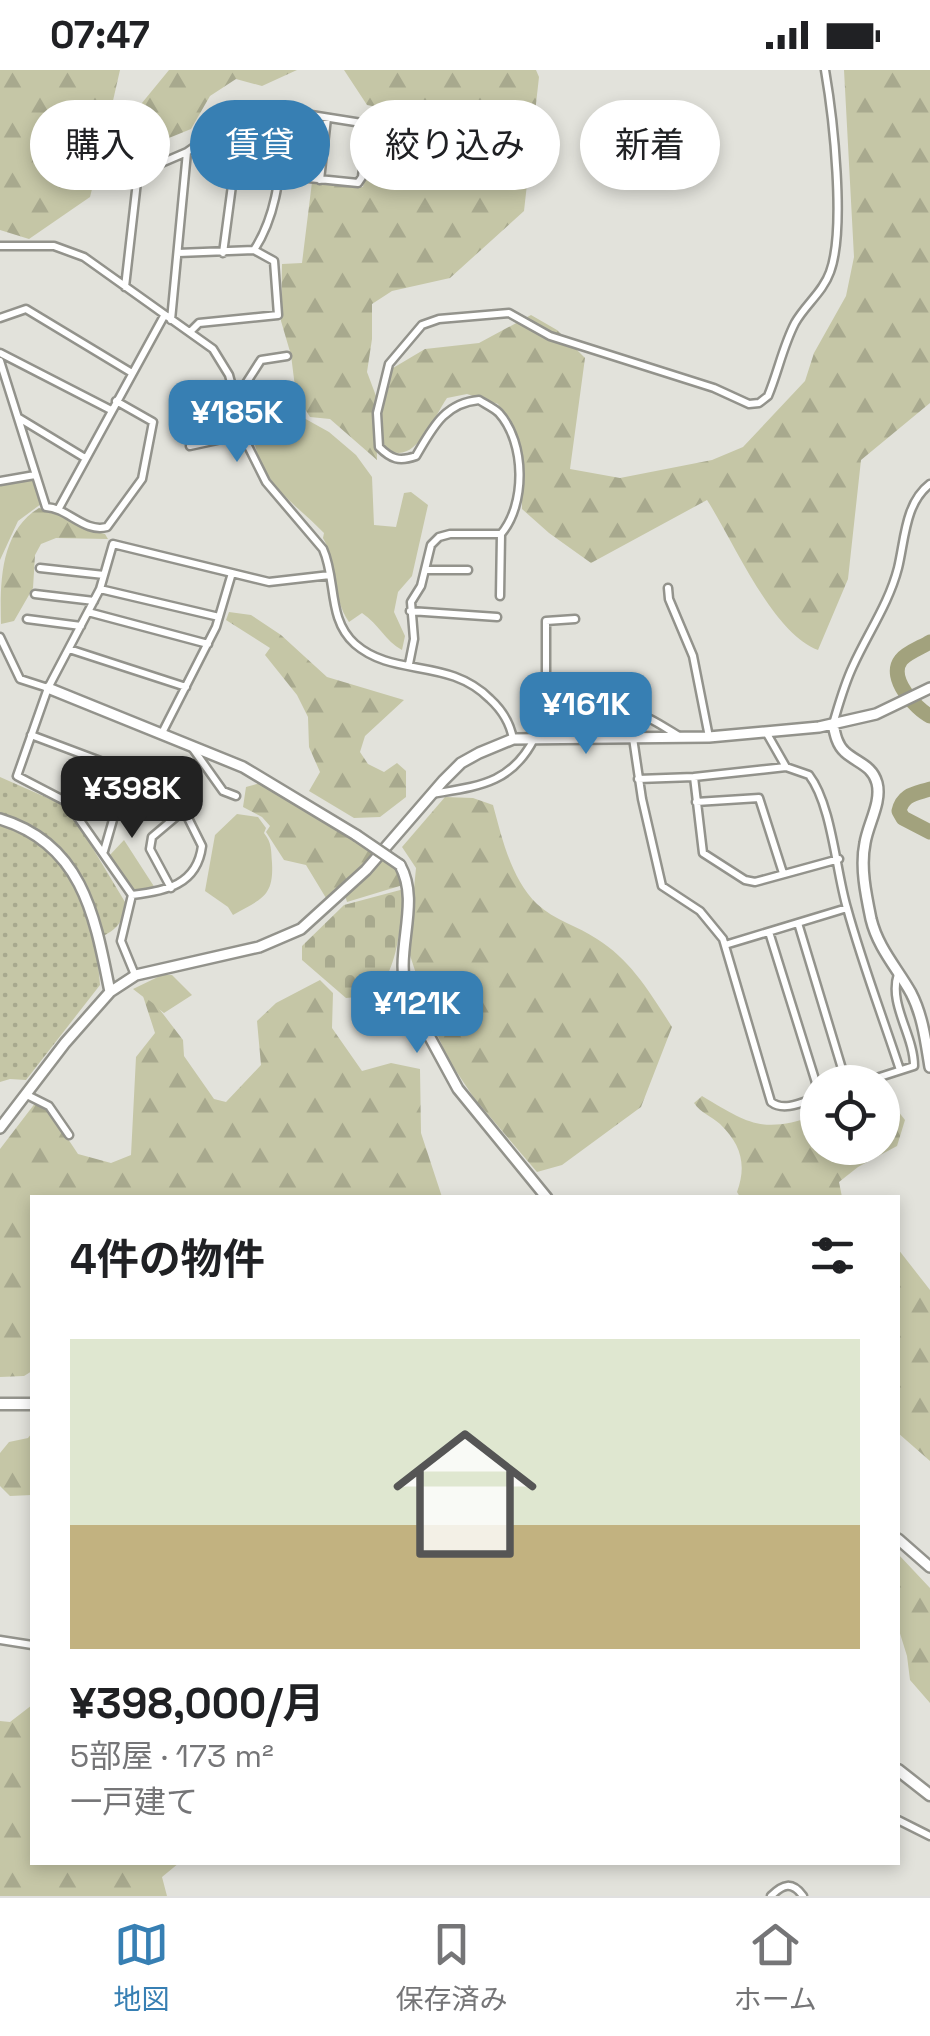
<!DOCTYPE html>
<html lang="ja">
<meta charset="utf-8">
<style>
body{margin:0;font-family:"Space Grotesk","Noto Sans JP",sans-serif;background:#f2f2f2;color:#202124;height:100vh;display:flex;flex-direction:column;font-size:38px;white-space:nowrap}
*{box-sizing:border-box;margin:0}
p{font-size:32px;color:#757577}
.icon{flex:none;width:55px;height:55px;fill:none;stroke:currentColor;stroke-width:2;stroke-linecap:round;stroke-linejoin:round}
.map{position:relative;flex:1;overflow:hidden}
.details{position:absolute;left:30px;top:1125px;width:870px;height:670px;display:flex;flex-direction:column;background:#fff;border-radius:0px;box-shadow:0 5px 15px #0003}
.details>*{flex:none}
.hud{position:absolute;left:30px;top:30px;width:870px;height:90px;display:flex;gap:20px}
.tools{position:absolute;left:800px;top:995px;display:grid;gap:20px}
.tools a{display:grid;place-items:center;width:100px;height:100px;border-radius:50%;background:#fff;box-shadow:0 5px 15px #0003;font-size:50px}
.price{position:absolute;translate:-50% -85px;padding:0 22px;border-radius:20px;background:#377fb3;color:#fff;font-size:32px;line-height:65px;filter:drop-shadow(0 2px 5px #0008)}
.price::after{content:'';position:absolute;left:50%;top:60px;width:30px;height:22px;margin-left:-15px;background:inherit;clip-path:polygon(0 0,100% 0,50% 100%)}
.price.current{background:#222;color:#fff}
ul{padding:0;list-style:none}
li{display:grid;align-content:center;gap:20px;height:530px;padding:0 40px}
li+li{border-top:2px solid #e0e0e0}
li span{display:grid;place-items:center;height:310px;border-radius:0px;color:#555}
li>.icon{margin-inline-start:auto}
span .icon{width:180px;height:180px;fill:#fffc;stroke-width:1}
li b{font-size:42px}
h2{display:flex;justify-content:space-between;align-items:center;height:120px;padding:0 40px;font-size:42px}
.chip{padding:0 35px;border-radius:45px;background:#fff;box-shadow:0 5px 15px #0003;font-size:35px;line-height:90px}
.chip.current{background:#377fb3;color:#fff}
.status{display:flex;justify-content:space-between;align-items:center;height:70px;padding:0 50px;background:#fff;direction:ltr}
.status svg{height:28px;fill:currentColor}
.menu{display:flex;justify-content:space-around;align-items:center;height:140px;border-top:2px solid #e0e0e0;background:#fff;font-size:28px;color:#757577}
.menu a{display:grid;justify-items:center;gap:5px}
.menu .current{color:#377fb3}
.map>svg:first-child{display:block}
.green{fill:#c5c6a6}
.forest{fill:url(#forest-firs)}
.cemetery{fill:url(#cemetery-stones)}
.park{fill:url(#park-dots)}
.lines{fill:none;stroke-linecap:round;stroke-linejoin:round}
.river{stroke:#a2a27d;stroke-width:15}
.minor-casing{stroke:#93938c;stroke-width:11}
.tertiary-casing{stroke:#93938c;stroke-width:14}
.secondary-casing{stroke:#93938c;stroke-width:15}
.minor{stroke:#fff;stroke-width:6}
.tertiary{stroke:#fff;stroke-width:9}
.secondary{stroke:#fff;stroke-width:10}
.tertiary-bridge-casing{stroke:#93938c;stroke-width:14;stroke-linecap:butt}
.tertiary-bridge{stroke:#fff;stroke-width:9}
</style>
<div class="status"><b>07:47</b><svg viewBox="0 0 49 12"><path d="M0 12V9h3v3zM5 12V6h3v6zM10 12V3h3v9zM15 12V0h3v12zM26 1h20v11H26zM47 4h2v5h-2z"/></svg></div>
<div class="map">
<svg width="930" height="1826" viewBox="0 0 930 1826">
<defs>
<pattern id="forest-firs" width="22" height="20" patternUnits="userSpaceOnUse" patternTransform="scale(2.5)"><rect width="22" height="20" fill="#c5c6a6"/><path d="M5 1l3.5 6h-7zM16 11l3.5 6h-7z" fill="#a8a98e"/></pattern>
<pattern id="cemetery-stones" width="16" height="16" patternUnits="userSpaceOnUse" patternTransform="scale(2.5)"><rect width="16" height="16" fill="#c5c6a6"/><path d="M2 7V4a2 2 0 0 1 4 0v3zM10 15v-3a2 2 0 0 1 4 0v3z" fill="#a8a98e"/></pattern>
<pattern id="park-dots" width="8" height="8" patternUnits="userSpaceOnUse" patternTransform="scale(2.5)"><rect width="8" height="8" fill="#c5c6a6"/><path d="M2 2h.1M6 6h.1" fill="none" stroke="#a8a98e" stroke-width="1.8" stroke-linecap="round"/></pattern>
</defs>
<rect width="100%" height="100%" fill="#e2e2db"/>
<path class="green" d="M277 322 302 347 329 362 356 385 372 407 374 455 396 457 404 423 411 422 428 435 412 506 398 522 394 542 405 566 402 580C385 571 379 554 362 543L349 552C331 526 338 494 323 468L324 463C295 433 262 415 254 370L273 363 274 342 263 333Z
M32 408 41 434 18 451 0 490V414Z
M237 744 258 747 266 758 264 763C272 773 271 780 272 793 274 828 260 829 233 845L228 837 205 821 215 765Z
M124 770 155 818 132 821 109 786Z
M162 905H172L192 925 164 943 133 919Z"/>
<path class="forest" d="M0 0H120L112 35 92 50 104 72 90 127 29 169 0 160Z
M169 0H297L262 16 236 9 210 26 191 59 137 81 128 50Z
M344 0H536L539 7 524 141 450 208 392 221 372 234V269L367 302 376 326 377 390 330 349 310 347 296 325 291 285 281 251 282 194 302 193 312 112 363 117 368 87 404 102 456 53 367 35Z
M844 0H930V333L861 390 848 509 818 580C772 563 734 472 707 430L591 493 549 463 522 439V382L498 334 467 324 447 328C432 350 414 400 383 377L381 344 393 298 425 279 479 273 531 245 557 260 585 288 570 399 620 408 712 390 743 377 805 311 814 283 846 226 854 187Z
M39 438C64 444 81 459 105 464L108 469 56 468 41 474 35 485 33 518 14 551 1 554C0 512 0 462 39 438Z
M229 542 251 545 281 565 327 607 404 630 365 666 360 682 368 694 384 702 397 693 406 701V727L380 747 354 748 309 721 320 702 309 677 308 647 297 625 265 585 270 578 226 550Z
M264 712 376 783 362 800 326 828 306 795 284 790 266 762 270 756 262 747 243 737 246 717Z
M445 727 473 728 493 735C502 768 511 809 537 834 554 850 578 856 597 869 631 890 651 924 672 957L641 1037 562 1095 537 1102 474 1028 448 989 431 950 408 879 416 798 402 777Z
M383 788 397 798 403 815 347 832 345 825Z
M320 910 333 923 332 958 362 1001 391 993 420 999 421 1063 442 1127 32 1128V1301L24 1306 0 1307V1079L36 1032 48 1039 78 1084 111 1093 131 1085 136 987 155 963 143 926 157 936 183 970 184 986 214 1029 226 1032 261 995 257 951 276 933Z
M702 1026C749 1054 762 1064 817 1045L818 1078H882L883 1031H890L905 1050 897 1076 858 1097 839 1112 842 1127H740L737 1122C747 1095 741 1074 720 1054 711 1046 701 1043 694 1033Z
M898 1179 930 1220V1391L898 1363Z
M32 1363V1425L10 1426 0 1416V1383L9 1372 28 1368Z
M898 1484 930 1518V1633L910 1610 907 1586 898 1557Z
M32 1635V1792L179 1793 162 1807 167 1826H0V1651L10 1652Z"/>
<path class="cemetery" d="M404 819C401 847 399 910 370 924 363 928 353 927 346 928L302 890V876L344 835Z"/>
<path class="park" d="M0 707 68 737 125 832C124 855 115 860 96 870L100 915 26 1010 10 1009 0 1012Z"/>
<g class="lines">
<path class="river" d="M930 572C922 577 906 583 901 590 887 608 916 639 930 646
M930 719C915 724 903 724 899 741L903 748 930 762"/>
<defs>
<path id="minor" d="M320 110 327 48
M0 176H54L84 187 213 279 229 305 248 376 266 412 323 479C337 510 327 549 355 574 394 608 448 587 490 629 502 640 510 652 513 669
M254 180C281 139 280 89 286 42
M178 183 254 180 274 191 278 245 199 253 190 262
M223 183 233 108
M125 217 138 103 187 82 247 40 286 41 368 54 362 107 358 113 279 105
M0 248 26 239 132 303
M171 250 187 82
M0 283 111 340
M0 291 46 437C68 438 84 463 107 457L142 409 153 352 116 331
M236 329 261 290 287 286
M19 348 85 388
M190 376 245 364
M0 411 35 405
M59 438 164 246
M40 498 104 505
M425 500H468
M668 518 669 529 693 586 709 667
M100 519 219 547
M35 524 94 531
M500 526 501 464C526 435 526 373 499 343 494 338 485 334 479 330 444 333 432 359 416 386 399 392 391 389 379 377L377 343 389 294 422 255 439 249 509 243 550 266 714 318 749 334 759 333 768 326C778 302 783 276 795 253 805 235 823 222 830 202 846 159 833 46 825 0
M410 541 497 547
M88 542 208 574
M27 549 81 556
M0 567 20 609 48 618
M69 579 186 617
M409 594 414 569 411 532 421 516 431 475 439 467 450 464H501
M833 654C839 634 844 615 853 596 868 563 889 533 898 498 905 469 905 433 930 414
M766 662 786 697
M162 663 216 557 232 503
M31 665 127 701 135 695 161 706 184 740 202 776C197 815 166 821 132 825
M539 667 546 632V551L575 549
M592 667C630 632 638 641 679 666
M633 668 642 729 662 816 700 841 723 869 771 1032C784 1042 803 1032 818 1027
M191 676 223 721 236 726
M694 707 703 783 745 810 755 812 839 789
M638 709 694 707 786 697 809 705C832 735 836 802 847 838 862 893 882 945 900 1000
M432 724C478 716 511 714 534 669
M67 732 86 687
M696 732 759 728 783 803
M104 781 127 701
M171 818 150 779 152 767 184 740
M798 853 846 1012
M769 862 818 1019
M725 875 847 838
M135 905 121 871 132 825 67 732 17 706 48 618 100 519 113 474 269 512 330 505
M864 1012 914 996C914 965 888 934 898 904
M27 1025 49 1036 69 1065
M0 1570 32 1575
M898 1750 930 1766
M771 1826C783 1814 792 1811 803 1826"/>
<path id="tertiary" d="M48 618 243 697 356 765
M833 654C835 664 837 675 845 682 857 693 872 695 877 713 882 732 868 754 865 773 860 797 866 825 871 849 878 878 897 898 911 923 923 946 926 973 930 997
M0 749C83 774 95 847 110 922
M400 795C422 835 392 883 408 927L458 1019 547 1128
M0 1058 65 973 110 922 136 905 259 877 301 859 366 800 443 711 461 693 479 683 513 669 709 667 819 657 876 644 930 618
M898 1469 930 1497"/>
<path id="secondary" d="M0 1334H32
M898 1700 930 1725"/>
</defs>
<use href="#minor" class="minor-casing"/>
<use href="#tertiary" class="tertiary-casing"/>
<use href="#secondary" class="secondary-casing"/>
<use href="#minor" class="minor"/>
<use href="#tertiary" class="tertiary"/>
<use href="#secondary" class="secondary"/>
<defs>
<path id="tertiary-bridge" d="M356 765 400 795"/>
</defs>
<use href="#tertiary-bridge" class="tertiary-bridge-casing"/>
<use href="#tertiary-bridge" class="tertiary-bridge"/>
</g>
</svg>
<div class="tools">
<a><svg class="icon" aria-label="locate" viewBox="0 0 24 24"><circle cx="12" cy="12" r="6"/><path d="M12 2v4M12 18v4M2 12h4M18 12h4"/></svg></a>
</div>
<b class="price" style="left:237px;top:395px">¥185K</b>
<b class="price" style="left:586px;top:687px">¥161K</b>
<b class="price current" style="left:132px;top:771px">¥398K</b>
<b class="price" style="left:417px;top:986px">¥121K</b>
<div class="hud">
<a class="chip">購入</a>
<a class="chip current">賃貸</a>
<a class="chip">絞り込み</a>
<a class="chip">新着</a>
</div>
<section class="details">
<h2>4件の物件<svg class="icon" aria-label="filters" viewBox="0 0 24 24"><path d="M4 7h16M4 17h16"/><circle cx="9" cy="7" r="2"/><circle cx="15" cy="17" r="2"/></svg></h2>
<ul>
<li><span style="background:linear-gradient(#dfe7d0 60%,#c2b280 0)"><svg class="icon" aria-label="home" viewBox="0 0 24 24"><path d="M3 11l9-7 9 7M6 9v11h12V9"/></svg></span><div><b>¥398,000/月</b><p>5部屋 · 173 m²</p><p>一戸建て</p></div></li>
</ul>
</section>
</div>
<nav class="menu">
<a class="current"><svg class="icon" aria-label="map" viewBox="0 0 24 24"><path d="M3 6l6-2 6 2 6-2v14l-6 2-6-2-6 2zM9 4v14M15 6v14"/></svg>地図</a>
<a><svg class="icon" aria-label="saved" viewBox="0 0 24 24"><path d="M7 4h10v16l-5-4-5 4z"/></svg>保存済み</a>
<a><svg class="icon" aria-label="home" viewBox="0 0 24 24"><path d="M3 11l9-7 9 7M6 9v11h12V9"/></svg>ホーム</a>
</nav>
